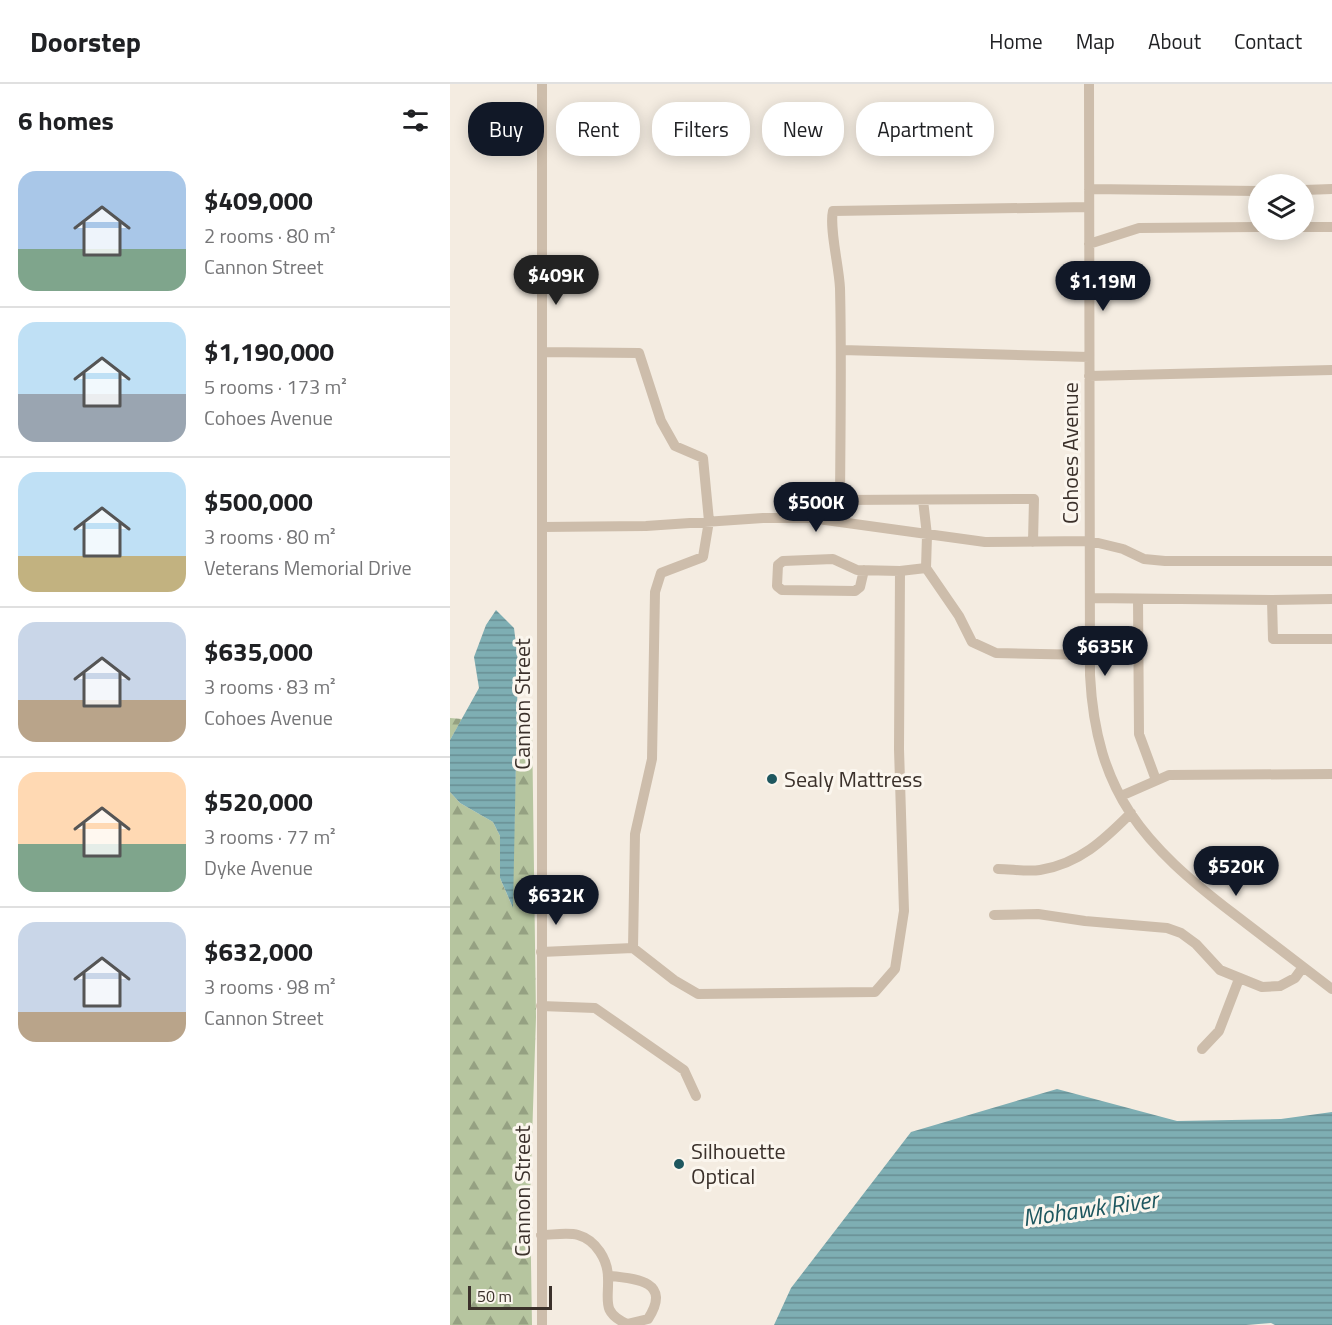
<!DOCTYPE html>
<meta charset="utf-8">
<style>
body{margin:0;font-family:"Titillium Web",sans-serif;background:#f2f2f2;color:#202124;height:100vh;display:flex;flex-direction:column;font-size:22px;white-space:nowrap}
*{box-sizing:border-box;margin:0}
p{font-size:20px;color:#757577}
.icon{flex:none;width:33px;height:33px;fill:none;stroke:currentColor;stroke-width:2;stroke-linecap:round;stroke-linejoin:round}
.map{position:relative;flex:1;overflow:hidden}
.side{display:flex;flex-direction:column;background:#fff;width:450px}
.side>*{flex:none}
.hud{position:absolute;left:18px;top:18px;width:570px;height:54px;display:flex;gap:12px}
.fabs{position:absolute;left:798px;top:90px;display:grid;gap:12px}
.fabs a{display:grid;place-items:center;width:66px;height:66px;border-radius:50%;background:#fff;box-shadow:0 3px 15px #0003;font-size:30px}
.scale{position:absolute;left:18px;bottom:15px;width:84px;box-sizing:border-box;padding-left:6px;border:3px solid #3b312b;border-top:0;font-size:16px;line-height:21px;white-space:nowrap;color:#3b312b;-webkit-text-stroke:4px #fbf6ee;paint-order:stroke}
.price{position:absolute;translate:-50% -51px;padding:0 14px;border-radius:21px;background:#111827;color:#fff;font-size:20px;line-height:39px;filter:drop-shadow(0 2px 3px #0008)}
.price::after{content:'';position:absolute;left:50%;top:36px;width:18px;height:14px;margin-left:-9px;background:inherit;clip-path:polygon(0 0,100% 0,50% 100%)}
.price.active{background:#222;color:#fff}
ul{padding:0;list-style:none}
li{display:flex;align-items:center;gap:18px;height:150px;padding:0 18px}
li+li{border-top:2px solid #e0e0e0}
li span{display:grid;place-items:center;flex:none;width:168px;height:120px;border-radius:18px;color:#555}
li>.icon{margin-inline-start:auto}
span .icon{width:72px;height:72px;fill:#fffc;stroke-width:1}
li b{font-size:26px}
h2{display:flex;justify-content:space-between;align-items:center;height:72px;padding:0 18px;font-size:26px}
.pill{padding:0 21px;border-radius:24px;background:#fff;box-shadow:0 3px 15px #0003;font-size:21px;line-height:54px}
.pill.active{background:#111827;color:#fff}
header{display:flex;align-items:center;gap:36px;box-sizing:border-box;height:84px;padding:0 30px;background:#fff;border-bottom:2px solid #e0e0e0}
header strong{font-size:28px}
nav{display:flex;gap:33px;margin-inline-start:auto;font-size:21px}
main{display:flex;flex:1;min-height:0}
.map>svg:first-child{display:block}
.forest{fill:url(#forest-firs)}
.water{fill:url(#water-rules)}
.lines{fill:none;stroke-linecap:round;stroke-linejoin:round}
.minor{stroke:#cdbdab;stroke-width:10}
.poi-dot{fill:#1e575f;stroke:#fbf6ee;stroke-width:2}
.labels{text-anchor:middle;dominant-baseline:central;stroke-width:6;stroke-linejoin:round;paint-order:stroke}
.street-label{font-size:22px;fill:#3b312b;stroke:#fbf6ee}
.poi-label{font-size:22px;fill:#3b312b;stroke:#fbf6ee;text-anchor:start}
.water-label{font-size:24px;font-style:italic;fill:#1e575f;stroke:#fbf6ee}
</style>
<header>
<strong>Doorstep</strong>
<nav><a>Home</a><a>Map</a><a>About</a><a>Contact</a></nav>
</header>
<main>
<section class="side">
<h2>6 homes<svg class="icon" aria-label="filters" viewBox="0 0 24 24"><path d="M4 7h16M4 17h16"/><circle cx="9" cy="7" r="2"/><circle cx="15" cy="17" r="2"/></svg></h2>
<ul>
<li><span style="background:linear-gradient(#a9c7e8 65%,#7fa58c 0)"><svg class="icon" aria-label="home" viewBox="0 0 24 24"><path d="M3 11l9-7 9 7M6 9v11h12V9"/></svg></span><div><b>$409,000</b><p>2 rooms · 80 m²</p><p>Cannon Street</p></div></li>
<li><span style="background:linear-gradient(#bfe0f5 60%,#9aa5b1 0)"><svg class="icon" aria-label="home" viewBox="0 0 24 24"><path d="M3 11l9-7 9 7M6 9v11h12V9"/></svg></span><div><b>$1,190,000</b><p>5 rooms · 173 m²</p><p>Cohoes Avenue</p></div></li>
<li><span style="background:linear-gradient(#bfe0f5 70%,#c2b280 0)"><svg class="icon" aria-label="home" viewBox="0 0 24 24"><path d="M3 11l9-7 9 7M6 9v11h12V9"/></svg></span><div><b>$500,000</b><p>3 rooms · 80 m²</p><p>Veterans Memorial Drive</p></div></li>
<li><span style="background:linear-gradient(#c9d6e8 65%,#b9a48a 0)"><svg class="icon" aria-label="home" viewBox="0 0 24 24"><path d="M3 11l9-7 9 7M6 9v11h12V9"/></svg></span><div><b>$635,000</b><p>3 rooms · 83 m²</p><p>Cohoes Avenue</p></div></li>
<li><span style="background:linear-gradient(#ffd9b3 60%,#7fa58c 0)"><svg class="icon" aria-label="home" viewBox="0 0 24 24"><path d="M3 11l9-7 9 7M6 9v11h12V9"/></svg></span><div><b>$520,000</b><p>3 rooms · 77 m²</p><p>Dyke Avenue</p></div></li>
<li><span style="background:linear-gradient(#c9d6e8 75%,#b9a48a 0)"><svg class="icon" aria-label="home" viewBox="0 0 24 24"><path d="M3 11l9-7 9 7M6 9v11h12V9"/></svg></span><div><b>$632,000</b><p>3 rooms · 98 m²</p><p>Cannon Street</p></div></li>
</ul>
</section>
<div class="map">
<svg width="882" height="1241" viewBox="0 0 882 1241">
<defs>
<pattern id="forest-firs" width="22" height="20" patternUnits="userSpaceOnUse" patternTransform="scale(1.5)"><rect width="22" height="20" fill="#b6c59f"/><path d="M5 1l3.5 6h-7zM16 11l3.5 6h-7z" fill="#95a182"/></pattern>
<pattern id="water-rules" width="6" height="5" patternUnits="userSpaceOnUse" patternTransform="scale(1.5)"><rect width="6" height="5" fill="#7eaeb3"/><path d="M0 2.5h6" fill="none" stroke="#688e92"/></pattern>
</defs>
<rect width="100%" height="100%" fill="#f4ece1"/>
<path class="forest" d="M0 634 12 635 0 656Z
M67 637 82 638 86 933 80 1116 82 1241H0V708L10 719 43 738 50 752V794L62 822Z"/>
<path class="water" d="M46 526 64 544 68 577 63 824 50 794V752L43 738 10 719 0 708V656L29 604 24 573 36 541Z
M607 1005 727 1037 831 1035 882 1028V1241H825L821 1239 796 1241H324L341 1204 461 1048Z"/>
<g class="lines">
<path class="minor" d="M92 0V1241
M639 0 640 591C646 710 694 761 784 830 817 855 849 880 882 905
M639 105 808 107
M854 106 882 105
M854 143H882
M639 160 689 144 808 143
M392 266 639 273
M639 292 882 286
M390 416 584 415 583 458
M390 437C390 359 392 282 390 204 389 182 379 144 383 127L639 123
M92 443 196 442 313 434H361L535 458 640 457 673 465 694 475 715 477H882
M476 484 509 532 522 558 546 569 640 571
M414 486 410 503 405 507 332 506 327 502 328 481 333 477 383 475 407 486 450 487
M640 514 822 516 823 555H882
M688 515 689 650 706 696
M822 516 882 515
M671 712 719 691 882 690
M548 785C561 785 577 788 590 786 629 780 654 756 681 729
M544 831 588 830 635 837 717 844 731 849 746 860 770 886 812 903 830 902 845 894 853 883
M183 864 224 896 248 910 425 908 445 885 454 827 449 665 450 487 476 484 477 451 473 416
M91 868 183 864 185 750 202 675 205 508 211 489 253 473 259 437 253 374 225 362 211 337 189 269 92 268
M91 922 145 924 234 986 246 1012
M752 965 769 947 789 895
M91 1151C102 1151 118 1148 128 1151 146 1156 158 1176 158 1194 159 1217 151 1228 177 1240L198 1235C222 1198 187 1194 159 1192"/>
</g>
<g class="poi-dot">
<circle cx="322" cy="695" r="6"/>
<circle cx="229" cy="1080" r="6"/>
</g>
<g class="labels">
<g class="street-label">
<text transform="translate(620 369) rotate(-90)">Cohoes Avenue</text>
<text transform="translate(72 620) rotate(-90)">Cannon Street</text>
<text transform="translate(72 1107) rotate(-90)">Cannon Street</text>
</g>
<g class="poi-label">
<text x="334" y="695">Sealy Mattress</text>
<text x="241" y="1067">Silhouette<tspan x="241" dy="25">Optical</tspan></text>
</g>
<g class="water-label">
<text transform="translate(640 1124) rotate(-8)">Mohawk River</text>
</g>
</g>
</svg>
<div class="fabs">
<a><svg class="icon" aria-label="layers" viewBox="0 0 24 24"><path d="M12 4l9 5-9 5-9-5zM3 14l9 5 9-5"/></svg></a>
</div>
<div class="scale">50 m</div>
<b class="price active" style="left:106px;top:222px">$409K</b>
<b class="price" style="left:653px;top:228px">$1.19M</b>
<b class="price" style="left:366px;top:449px">$500K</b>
<b class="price" style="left:655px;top:593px">$635K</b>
<b class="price" style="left:786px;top:813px">$520K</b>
<b class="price" style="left:106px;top:842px">$632K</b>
<div class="hud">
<a class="pill active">Buy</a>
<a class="pill">Rent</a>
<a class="pill">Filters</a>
<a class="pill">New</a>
<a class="pill">Apartment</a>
</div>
</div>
</main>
